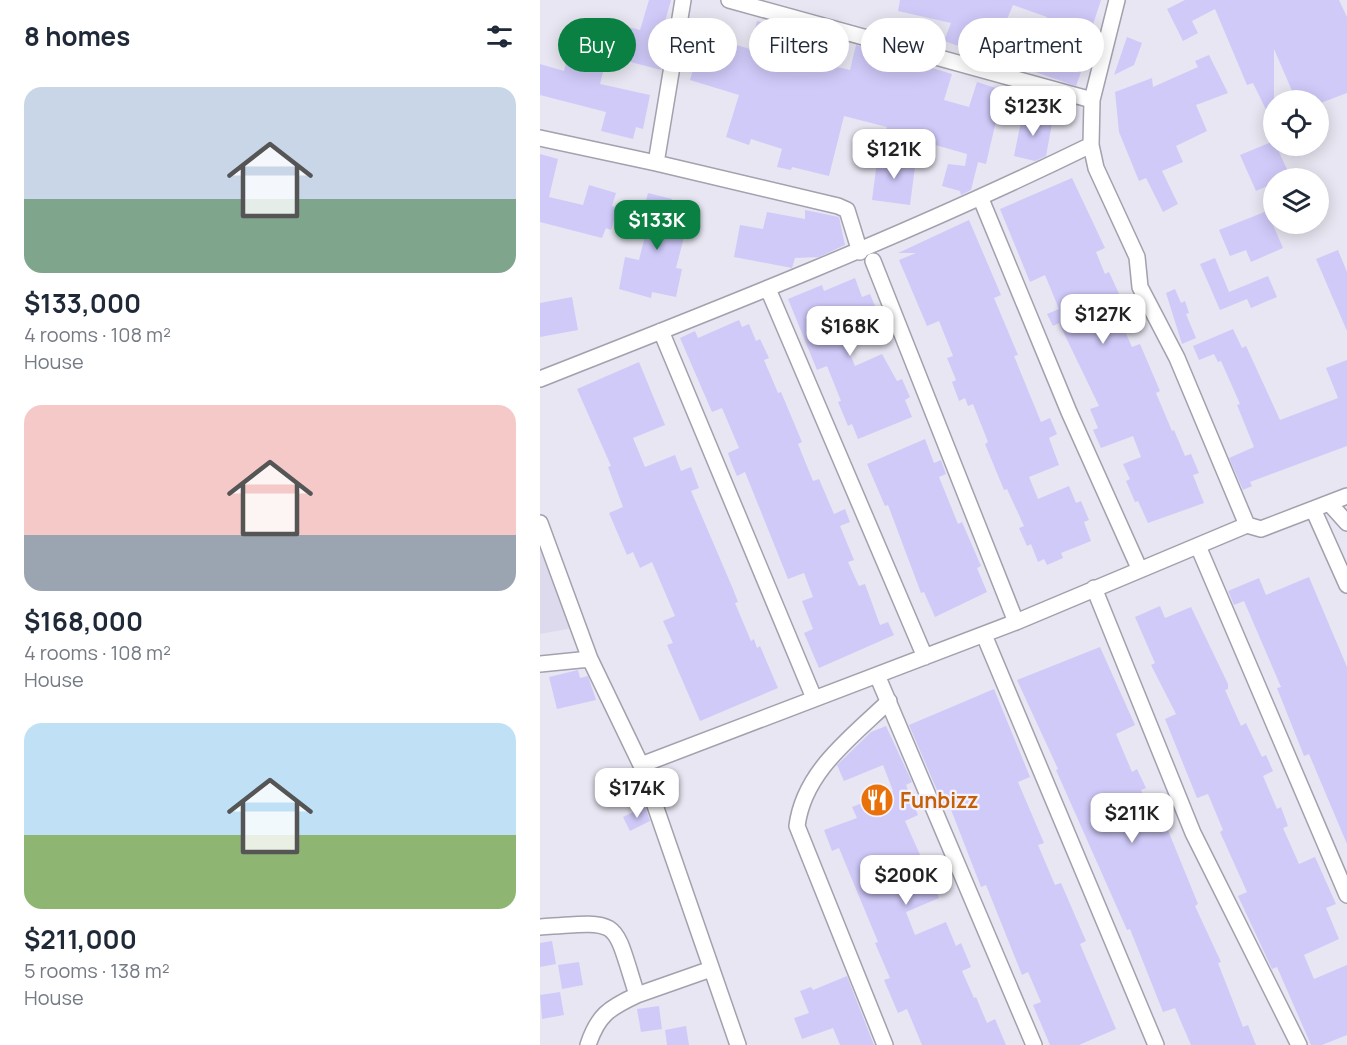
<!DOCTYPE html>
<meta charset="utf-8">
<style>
body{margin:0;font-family:Manrope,sans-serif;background:#f6f6f7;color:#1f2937;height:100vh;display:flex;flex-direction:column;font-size:22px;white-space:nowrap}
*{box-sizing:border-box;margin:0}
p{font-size:20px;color:#747a83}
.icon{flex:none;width:33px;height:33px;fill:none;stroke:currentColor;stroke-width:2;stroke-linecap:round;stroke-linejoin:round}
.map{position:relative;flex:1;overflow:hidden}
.sheet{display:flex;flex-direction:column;background:#fff;width:540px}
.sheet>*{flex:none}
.banner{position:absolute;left:18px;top:18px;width:570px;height:54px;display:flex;gap:12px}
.controls{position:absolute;left:723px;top:90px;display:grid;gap:12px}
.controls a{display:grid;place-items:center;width:66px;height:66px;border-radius:50%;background:#fff;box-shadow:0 3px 15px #0003;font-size:30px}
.price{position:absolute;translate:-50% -51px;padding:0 14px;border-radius:12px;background:#fff;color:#222;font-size:20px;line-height:39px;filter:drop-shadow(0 2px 3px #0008)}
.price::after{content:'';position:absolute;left:50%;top:36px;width:18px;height:14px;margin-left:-9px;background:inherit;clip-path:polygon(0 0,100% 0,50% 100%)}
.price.active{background:#0b8043;color:#fff}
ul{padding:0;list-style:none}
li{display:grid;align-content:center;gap:12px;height:318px;padding:0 24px}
li span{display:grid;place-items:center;height:186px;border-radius:18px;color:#555}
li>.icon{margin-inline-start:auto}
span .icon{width:108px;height:108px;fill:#fffc;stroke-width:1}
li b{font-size:26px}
h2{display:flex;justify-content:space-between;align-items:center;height:72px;padding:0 24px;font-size:26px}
.chip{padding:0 21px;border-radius:27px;background:#fff;box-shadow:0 3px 15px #0003;font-size:21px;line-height:54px}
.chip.active{background:#0b8043;color:#fff}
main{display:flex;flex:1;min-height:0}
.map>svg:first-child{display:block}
.built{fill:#dcdaec}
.building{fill:#d0caf9;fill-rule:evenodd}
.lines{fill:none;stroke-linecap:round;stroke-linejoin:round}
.street-casing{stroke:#a2a1ad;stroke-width:18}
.street{stroke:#fff;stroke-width:15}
.labels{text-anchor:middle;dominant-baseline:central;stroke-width:4.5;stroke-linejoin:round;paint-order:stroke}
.food-label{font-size:21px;font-weight:bold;fill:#c56008;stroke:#f4f3fd;text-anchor:start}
</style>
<main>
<section class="sheet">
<h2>8 homes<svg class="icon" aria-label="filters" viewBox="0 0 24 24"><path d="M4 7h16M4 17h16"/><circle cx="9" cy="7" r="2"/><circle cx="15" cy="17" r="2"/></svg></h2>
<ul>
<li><span style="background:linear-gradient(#c9d6e8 60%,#7fa58c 0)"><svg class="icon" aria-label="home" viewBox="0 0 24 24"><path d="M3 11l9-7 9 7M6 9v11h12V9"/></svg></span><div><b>$133,000</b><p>4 rooms · 108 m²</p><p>House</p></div></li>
<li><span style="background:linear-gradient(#f6c9c9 70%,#9aa5b1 0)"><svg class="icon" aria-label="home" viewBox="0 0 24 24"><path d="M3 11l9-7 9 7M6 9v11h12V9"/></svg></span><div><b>$168,000</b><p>4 rooms · 108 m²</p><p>House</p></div></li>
<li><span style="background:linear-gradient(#bfe0f5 60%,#8fb573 0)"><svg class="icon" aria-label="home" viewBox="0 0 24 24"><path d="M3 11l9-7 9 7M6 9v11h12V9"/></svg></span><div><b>$211,000</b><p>5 rooms · 138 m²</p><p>House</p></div></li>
</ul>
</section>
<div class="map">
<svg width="807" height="1045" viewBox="0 0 807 1045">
<rect width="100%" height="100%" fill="#e7e6f2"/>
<path class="built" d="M0 535 33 628 0 634Z"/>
<path class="building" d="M109 0H131L121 36 127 37 121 70 57 53 66 21 100 30Z
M360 0H561L544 52 548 53 536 86 404 41 411 23 358 11ZM473 5 507 17 495 51 459 38Z
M645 0H799L807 17V93L778 104V100H756L734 49V126L713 83 707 85 675 9 652 21 658 33 643 41 627 9Z
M217 21 234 26 231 36 253 42 249 56 310 70 316 45 412 74 404 100 429 107 437 82 468 92 463 109 459 108 446 164 438 162 431 190 421 195 420 191 402 186 408 164 425 166 427 154 346 131 347 127 304 116 289 176 252 167 251 170 237 167 242 149 211 139 209 145 186 137 199 95 150 80 163 35 210 49Z
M587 37 602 43 594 65 574 75Z
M669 55 688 93 656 105 667 131 636 146 643 162 622 171 638 204 623 212 606 178 599 181 579 132 575 92 612 78 613 87 658 67 655 61Z
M27 59 64 68 60 84 110 95 103 129 96 127 93 139 61 131 66 112 0 95V64L24 71Z
M483 111 513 118 506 156 495 161 474 156Z
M734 141 751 178H734V183L716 191 700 155Z
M0 154 18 159 9 197 43 205 49 185 76 193 72 206 78 208 71 230 66 228 62 238 0 222Z
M338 154 376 159 370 205 332 200Z
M532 178 565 248 556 252 565 274 569 272 580 296 571 300 592 347 600 344 620 391 616 393 632 431 634 430 645 456 651 454 659 473 653 475 664 503 608 523 598 501 595 502 586 481 590 479 583 464 601 457 593 436 561 448 553 430 558 428 550 409 559 406 519 323 513 326 507 314 519 309 505 275 490 282 460 209Z
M108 193 132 199 130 209 150 214 136 268 142 269 136 297 112 292 111 298 79 289 85 257 99 260 108 224 100 222Z
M265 210 299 217 305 245 279 257 255 258 252 268 194 257 200 225 223 229 227 212 265 219Z
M727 211 743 248 711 262 706 250 690 256 679 230Z
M429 220 461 295 454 298 478 355 474 356 501 422 510 418 517 434 509 438 519 465 489 477 498 499 529 486 536 503 541 501 549 520 544 522 551 541 521 553 523 558 507 565 504 559 498 562 491 544 487 546 479 528 484 526 467 489 464 490 445 444 448 442 433 404 428 406 425 398 419 401 412 382 416 380 407 358 413 356 399 321 387 326 359 260 376 253H358Z
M798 250 807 272V331L776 259Z
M675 258 689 292 728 276 737 297 711 308 707 299 680 310 660 264Z
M315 278 322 297 330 294 337 311 328 315 333 326 303 338 315 366 342 354 357 381 362 379 370 397 365 400 372 417 318 439 312 424 308 426 298 402 301 401 287 366 277 370 248 299 282 285 284 291Z
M635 289 641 303 645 301 649 313 646 314 656 338 642 344 626 293Z
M32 297 38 330 0 337V303Z
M199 320 202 327 209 324 216 341 220 339 229 358 224 360 238 393 241 392 262 442 258 444 273 481 279 479 294 514 305 509 310 522 300 526 314 560 308 562 319 586 325 584 340 625 348 622 354 635 279 668 264 633 273 629 262 601 273 597 264 573 248 579 205 472 197 476 191 462 188 453 199 448 182 408 172 412 140 338 155 331 158 338Z
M693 329 702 348 706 346 740 420 798 398 786 368 807 360V446L710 482 712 486 703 490 689 458 714 447 697 405 700 404 681 361 678 362 674 354 659 360 653 346Z
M99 362 125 425 93 438 105 467 135 455 141 471 151 467 159 488 151 491 193 589 198 602 195 603 211 641 214 639 217 648 220 646 238 688 160 721 127 645 133 643 123 621 135 616 112 562 100 568 93 552 87 555 69 513 83 507 68 467 71 466 37 389Z
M385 439 394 463 401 460 406 474 399 477 418 524 422 522 441 566 437 568 447 592 395 617 384 592 381 593 348 505 345 506 327 464Z
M769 577 807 667V844L769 754 764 756 737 688 741 687 704 601 694 605 688 591 719 578 726 595Z
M620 606 625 618 651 607 688 684V689L685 690 701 726 706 723 722 757 726 755 733 771 723 776 737 809 741 807 748 826 743 828 759 864 775 857 796 904 786 908 799 939 764 955 774 979 807 965V1035L782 1045H771L737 967 732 969 698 896 707 892 680 832 683 830 668 794 657 798 625 719 636 714 611 665 615 663 595 617Z
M560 647 595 725 576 734 592 772 597 769 606 788 601 790 616 826 625 823 658 904 655 906 681 962 678 963 703 1027 708 1025 716 1045H651L635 1008 623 1012 590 929 587 930 516 770 518 769 477 680Z
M38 670 40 678 48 676 56 700 17 709 9 677Z
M454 689 490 777 478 782 504 843 498 845 515 885 521 883 546 941 540 944 576 1029 539 1045H510L493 1005 501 1002 488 972 482 975 446 885 441 887 410 807 405 809 369 725Z
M346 726 372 782 366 785 378 815 365 821 381 857 386 855 392 869 388 871 399 898 366 912 375 935 406 922 416 946 421 943 431 967 422 971 434 998 436 997 447 1023 455 1019 466 1045H382L367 1009 358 1013 344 980 350 978 335 943 338 942 299 848 292 851 284 830 317 818 312 807 353 791 343 765 304 781 297 765 331 732Z
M105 806 110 821 90 831 83 817Z
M12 941 16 964 0 967V943Z
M39 962 43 985 22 989 18 965Z
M307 976 334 1045H300L293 1028 262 1039 254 1018 269 1013 260 991 271 987 273 990Z
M20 992 24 1015 2 1019 0 995Z
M119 1006 122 1029 101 1032 97 1009Z
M146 1026 149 1045H127L125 1030Z"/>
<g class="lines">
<defs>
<path id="street" d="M143 0 116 163 298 206 307 210 320 252
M189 0 552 100
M577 0 552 100 551 145 556 168 597 257 600 287 637 358 707 525
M0 138 116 163
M441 199 529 412 599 568
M333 261 476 622
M228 289 385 657
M121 331 274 698
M0 379C186 306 371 233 551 145
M789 503 807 523
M773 509 807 585
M0 523 50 659 101 765 198 1045
M658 546 807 895
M554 588 653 833 759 1045
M444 635 616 1045
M0 664 50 659
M337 675 494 1045
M101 765 476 622 707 525 721 529 807 496
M0 927C83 921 72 917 97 995L171 969
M48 1045C58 1015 69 1008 97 995
M345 1045 257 826C264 771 311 738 349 701"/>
</defs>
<use href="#street" class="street-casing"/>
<use href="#street" class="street"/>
</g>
<defs>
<symbol id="restaurant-disc" viewBox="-11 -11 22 22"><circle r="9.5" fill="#e8710a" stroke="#f4f3fd"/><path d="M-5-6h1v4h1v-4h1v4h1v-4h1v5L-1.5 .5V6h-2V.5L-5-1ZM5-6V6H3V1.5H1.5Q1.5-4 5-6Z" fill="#fff"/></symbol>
</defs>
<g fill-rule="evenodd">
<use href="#restaurant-disc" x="318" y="781" width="38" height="38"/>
</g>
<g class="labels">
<g class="food-label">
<text x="360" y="800">Funbizz</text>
</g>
</g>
</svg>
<div class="controls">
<a><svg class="icon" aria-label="locate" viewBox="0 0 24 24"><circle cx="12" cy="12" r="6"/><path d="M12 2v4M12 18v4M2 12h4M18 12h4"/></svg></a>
<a><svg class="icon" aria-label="layers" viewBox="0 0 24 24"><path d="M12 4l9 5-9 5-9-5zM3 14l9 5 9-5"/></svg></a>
</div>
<b class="price" style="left:493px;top:137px">$123K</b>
<b class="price" style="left:354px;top:180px">$121K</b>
<b class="price active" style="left:117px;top:251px">$133K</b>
<b class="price" style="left:563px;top:345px">$127K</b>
<b class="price" style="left:310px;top:357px">$168K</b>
<b class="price" style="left:97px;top:819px">$174K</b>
<b class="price" style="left:592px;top:844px">$211K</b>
<b class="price" style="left:366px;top:906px">$200K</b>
<div class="banner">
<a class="chip active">Buy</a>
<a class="chip">Rent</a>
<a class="chip">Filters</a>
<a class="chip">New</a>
<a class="chip">Apartment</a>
</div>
</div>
</main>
